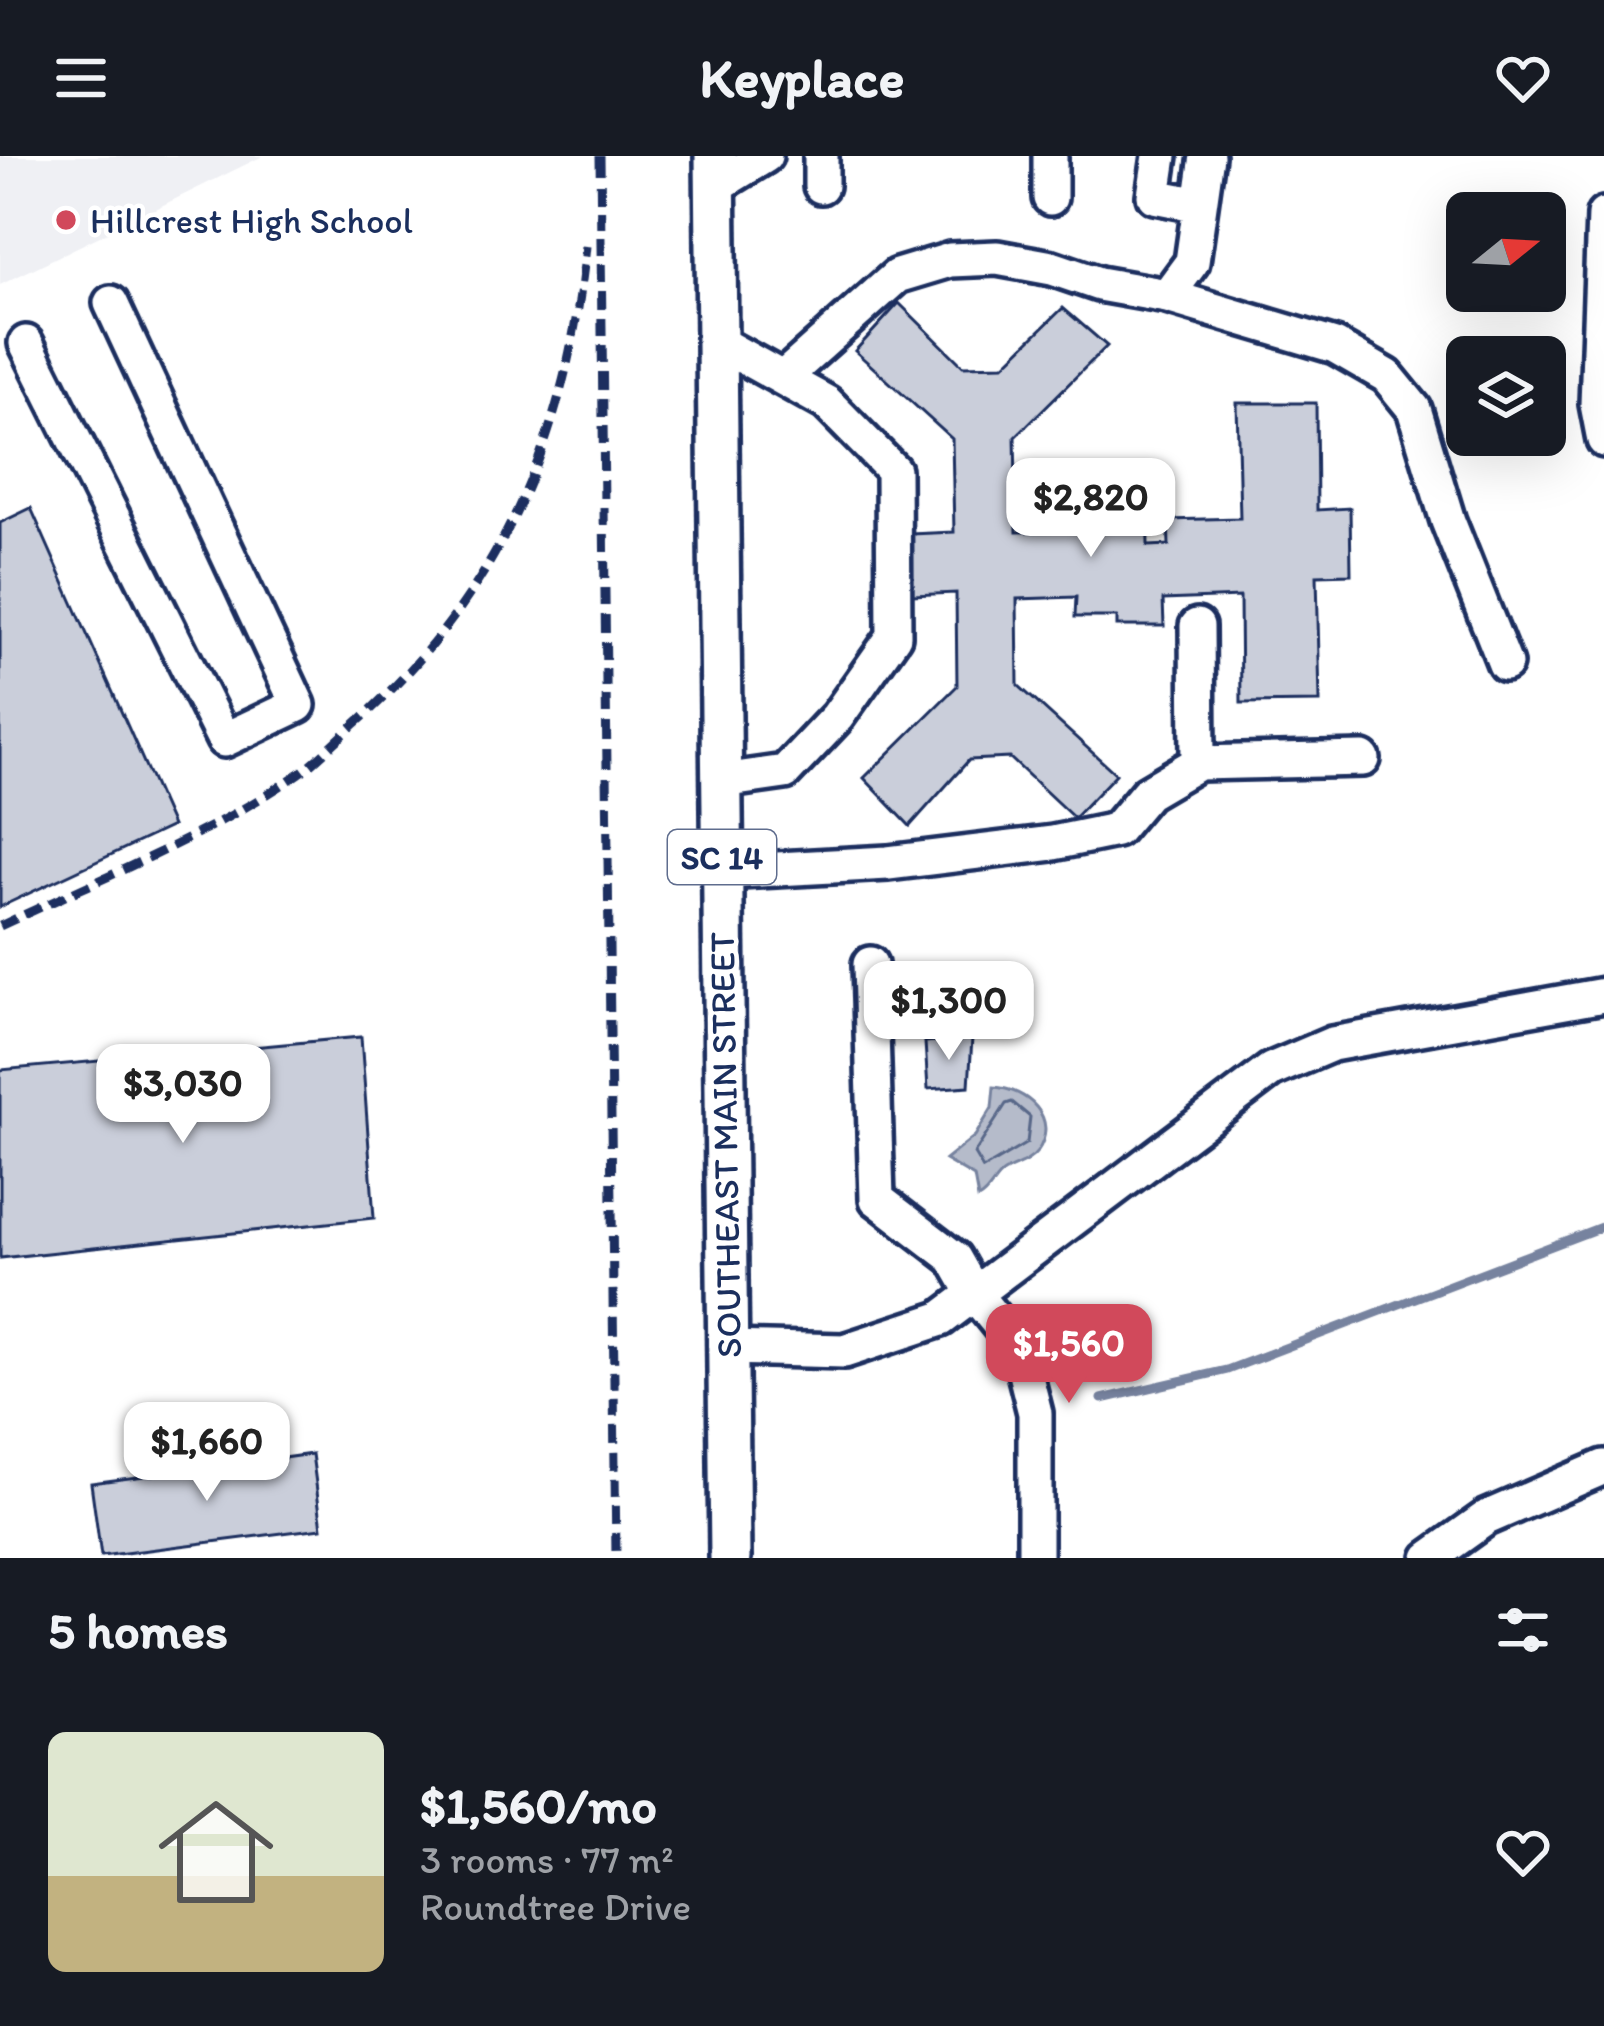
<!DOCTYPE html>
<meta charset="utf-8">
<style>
body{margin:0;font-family:Itim,sans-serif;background:#242831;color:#f1f3f6;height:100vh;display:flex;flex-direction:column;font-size:45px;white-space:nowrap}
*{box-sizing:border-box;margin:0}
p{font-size:39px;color:#9ea1a6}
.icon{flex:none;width:66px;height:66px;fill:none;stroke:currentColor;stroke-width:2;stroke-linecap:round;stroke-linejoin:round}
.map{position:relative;height:1402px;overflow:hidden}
.drawer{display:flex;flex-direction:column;background:#171b24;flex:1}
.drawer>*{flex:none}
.needle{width:78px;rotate:72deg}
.controls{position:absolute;left:1446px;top:36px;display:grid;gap:24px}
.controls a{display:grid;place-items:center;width:120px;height:120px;border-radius:18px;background:#171b24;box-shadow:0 12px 48px #0002;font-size:60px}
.price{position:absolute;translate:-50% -102px;padding:0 27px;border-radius:24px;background:#fff;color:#222;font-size:39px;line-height:78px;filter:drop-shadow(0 3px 6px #0008)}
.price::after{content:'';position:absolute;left:50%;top:72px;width:36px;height:27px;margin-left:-18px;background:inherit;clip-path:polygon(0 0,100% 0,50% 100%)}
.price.on{background:#d1495b;color:#fff}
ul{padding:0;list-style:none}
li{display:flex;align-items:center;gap:36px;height:300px;padding:0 48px}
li+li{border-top:3px solid #363941}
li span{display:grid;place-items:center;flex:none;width:336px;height:240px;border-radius:18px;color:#555}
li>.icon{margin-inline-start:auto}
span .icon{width:144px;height:144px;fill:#fffc;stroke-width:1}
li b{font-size:51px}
h2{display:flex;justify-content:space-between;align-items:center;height:144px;padding:0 48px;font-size:51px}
header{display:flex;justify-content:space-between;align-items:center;height:156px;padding:0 48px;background:#171b24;font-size:54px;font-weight:700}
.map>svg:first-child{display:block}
.built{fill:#eff0f4}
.water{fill:#b5bbca;stroke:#77839f;stroke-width:3}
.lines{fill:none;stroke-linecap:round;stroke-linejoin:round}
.shore{stroke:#596789;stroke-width:3}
.stream{stroke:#77839f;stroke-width:9}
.building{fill:#caceda;stroke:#1b2f5e;stroke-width:3}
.minor-casing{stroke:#1b2f5e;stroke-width:42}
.major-casing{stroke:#1b2f5e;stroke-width:48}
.minor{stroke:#fff;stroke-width:33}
.major{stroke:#fff;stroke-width:39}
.rail{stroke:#1b2f5e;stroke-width:9;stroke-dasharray:18 9;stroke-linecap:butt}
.poi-dot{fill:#d1495b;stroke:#fff;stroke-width:4.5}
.labels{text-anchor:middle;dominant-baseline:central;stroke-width:9;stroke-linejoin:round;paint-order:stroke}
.shield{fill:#fff;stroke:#5f6d8e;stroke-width:3}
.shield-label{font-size:33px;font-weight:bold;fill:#1b2f5e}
.poi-label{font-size:36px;fill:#1b2f5e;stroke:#fff;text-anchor:start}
.street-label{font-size:36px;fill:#1b2f5e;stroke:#fff}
</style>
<header><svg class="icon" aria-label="menu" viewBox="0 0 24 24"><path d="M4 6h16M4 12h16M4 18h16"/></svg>Keyplace<svg class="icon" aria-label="heart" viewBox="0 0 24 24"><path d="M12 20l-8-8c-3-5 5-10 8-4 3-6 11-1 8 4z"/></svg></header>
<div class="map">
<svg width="1604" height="1402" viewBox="0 0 1604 1402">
<rect width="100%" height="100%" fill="#fff"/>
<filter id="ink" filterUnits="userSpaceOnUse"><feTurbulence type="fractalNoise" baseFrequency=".00833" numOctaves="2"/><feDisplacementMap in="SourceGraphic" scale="24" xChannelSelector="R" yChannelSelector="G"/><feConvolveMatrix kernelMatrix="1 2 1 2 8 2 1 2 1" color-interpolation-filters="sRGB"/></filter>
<g filter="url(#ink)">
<path class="built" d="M0 0H263L0 129Z"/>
<path class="water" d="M994 931C1026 933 1061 962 1037 996 1029 1007 1015 1009 1004 1016 993 1023 991 1036 978 1043L974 1021 945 1004 975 980 992 952Z"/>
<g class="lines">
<path class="shore" d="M1012 946 1030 961 1027 987 983 1013 974 998 1006 948Z"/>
<path class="stream" d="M1102 1243 1227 1214 1604 1070"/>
</g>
<path class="building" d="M899 147 963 210 1004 209 1063 152 1107 190 1015 281 1017 376 1093 375 1092 331 1147 330 1148 390 1169 389 1168 364 1240 362 1237 247H1316L1317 354 1350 352 1351 418 1317 419 1320 546 1241 547 1240 441 1163 444 1164 470H1117V461H1075L1076 441 1017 443 1018 529 1116 618 1074 662 1010 602 969 604 910 670 864 622 957 530 956 437 912 439 911 378 954 376 952 283 855 195Z
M31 352 172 670 0 751V367Z
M361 881 374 1062 0 1102V914Z
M972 882 969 930 928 933 925 886Z
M238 1298 240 1308 312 1298 322 1372 101 1400 91 1327 198 1313 197 1304Z"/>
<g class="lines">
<defs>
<path id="minor" d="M1050 0V42
M1160 0 1154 40 1200 49
M716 30 765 0
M821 30V0
M1604 59 1597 248 1604 284
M1167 140 1192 106 1207 0
M717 186 827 247 893 314 894 480 837 561 785 616 722 625
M26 187 224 584 298 549 111 147
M783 222 897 120 950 104 997 102 1052 112 1099 128 1167 140 1335 190 1387 220 1414 253 1448 365 1505 508
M1197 470 1198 607
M722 716 888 707 1053 687 1116 674 1147 637 1198 607 1363 603
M870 808 877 1043 954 1102 975 1139 1019 1193 1035 1257V1402
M727 1192 844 1195 941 1163 1271 914 1332 888 1604 839
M1430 1402 1486 1362 1604 1311"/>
<path id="major" d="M715 0 730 1402"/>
</defs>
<use href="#minor" class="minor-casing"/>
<use href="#major" class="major-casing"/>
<use href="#minor" class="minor"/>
<use href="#major" class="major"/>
<path class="rail" d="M600 0 616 1402
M0 770C100 723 208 680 300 617 319 603 337 584 355 568 500 440 567 282 586 90"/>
</g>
</g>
<circle class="poi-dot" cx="66" cy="64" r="12"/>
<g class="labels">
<rect class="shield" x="668" y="674" width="108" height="54" rx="9"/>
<g class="shield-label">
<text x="722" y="701">SC 14</text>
</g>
<g class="poi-label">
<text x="90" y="64">Hillcrest High School</text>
</g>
<g class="street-label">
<text transform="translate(725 989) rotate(-91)">SOUTHEAST MAIN STREET</text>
</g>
</g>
</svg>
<div class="controls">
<a><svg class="needle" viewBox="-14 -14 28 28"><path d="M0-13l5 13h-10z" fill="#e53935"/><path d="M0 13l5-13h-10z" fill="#9ea1a6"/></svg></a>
<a><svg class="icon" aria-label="layers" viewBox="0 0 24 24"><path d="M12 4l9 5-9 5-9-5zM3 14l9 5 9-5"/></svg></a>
</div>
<b class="price" style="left:1091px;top:404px">$2,820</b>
<b class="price" style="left:949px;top:907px">$1,300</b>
<b class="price" style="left:183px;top:990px">$3,030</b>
<b class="price on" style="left:1069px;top:1250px">$1,560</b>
<b class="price" style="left:207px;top:1348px">$1,660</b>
</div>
<section class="drawer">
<h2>5 homes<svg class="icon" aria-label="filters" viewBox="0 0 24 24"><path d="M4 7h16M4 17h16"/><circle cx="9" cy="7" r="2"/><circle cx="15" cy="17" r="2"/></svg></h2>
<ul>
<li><span style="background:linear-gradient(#dfe7d0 60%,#c2b280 0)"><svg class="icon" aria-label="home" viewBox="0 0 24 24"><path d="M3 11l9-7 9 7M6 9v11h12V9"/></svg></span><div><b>$1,560/mo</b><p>3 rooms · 77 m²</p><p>Roundtree Drive</p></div><svg class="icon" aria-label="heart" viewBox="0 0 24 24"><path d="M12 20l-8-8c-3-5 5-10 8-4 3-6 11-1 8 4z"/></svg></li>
</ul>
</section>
